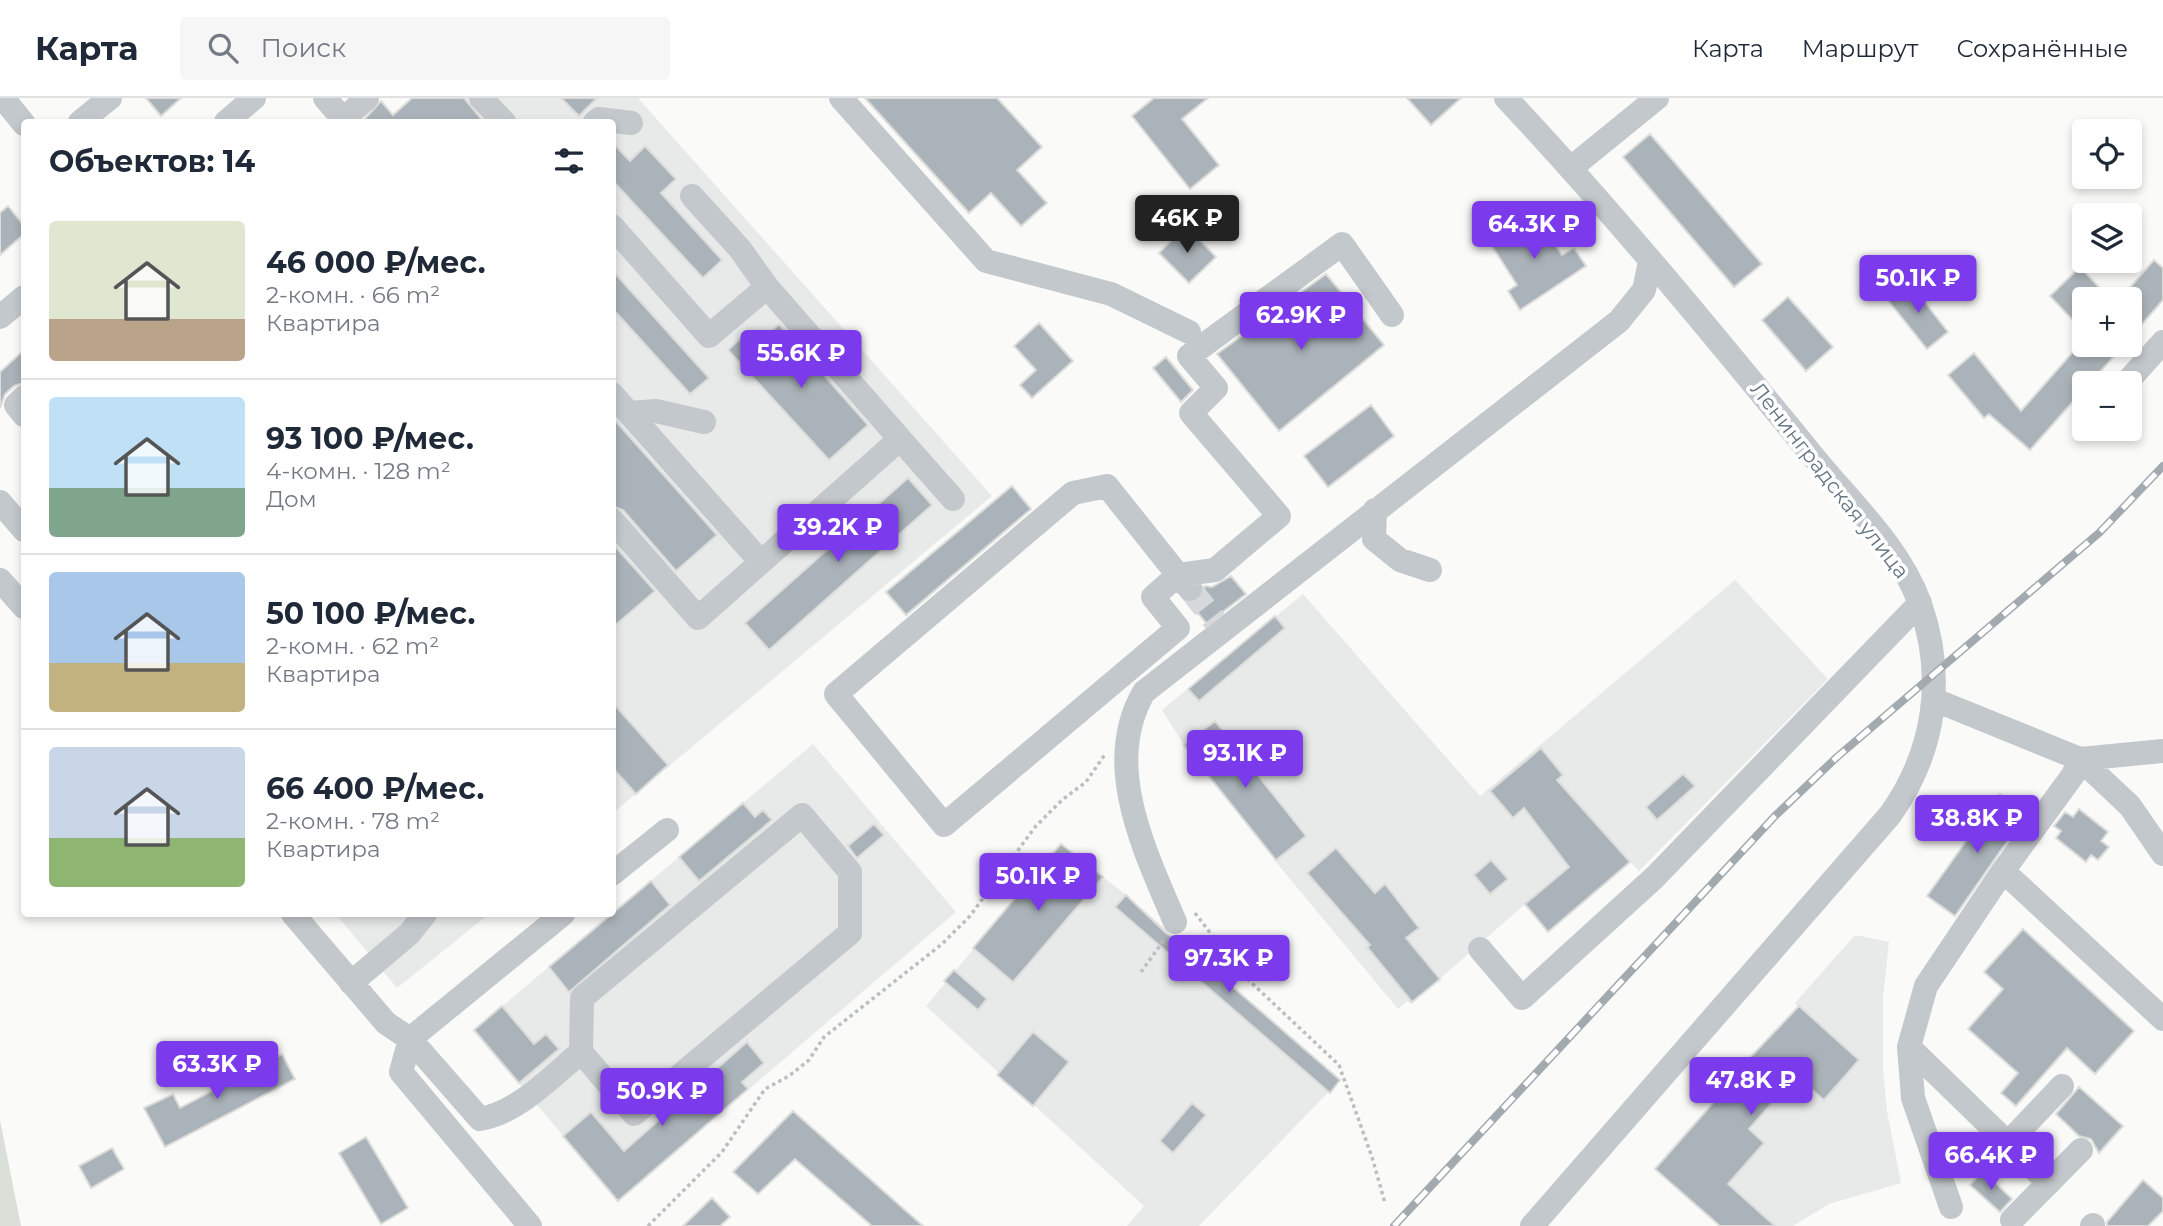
<!DOCTYPE html>
<html lang="ru">
<meta charset="utf-8">
<style>
body{margin:0;font-family:Montserrat,sans-serif;background:#f6f6f7;color:#1f2937;height:100vh;display:flex;flex-direction:column;font-size:26px;white-space:nowrap}
*{box-sizing:border-box;margin:0}
p{font-size:23px;color:#747a83}
.icon{flex:none;width:38px;height:38px;fill:none;stroke:currentColor;stroke-width:2;stroke-linecap:round;stroke-linejoin:round}
.map{position:relative;flex:1;overflow:hidden}
.side{position:absolute;left:21px;top:21px;width:595px;height:798px;display:flex;flex-direction:column;background:#fff;border-radius:7px;box-shadow:0 4px 10px #0003}
.side>*{flex:none}
.buttons{position:absolute;left:2072px;top:21px;display:grid;gap:14px}
.buttons a{display:grid;place-items:center;width:70px;height:70px;border-radius:7px;background:#fff;box-shadow:0 4px 10px #0003;font-size:35px}
.price{position:absolute;translate:-50% -60px;padding:0 16px;border-radius:7px;background:#7c3aed;color:#fff;font-size:23px;line-height:46px;filter:drop-shadow(0 2px 4px #0008)}
.price::after{content:'';position:absolute;left:50%;top:42px;width:21px;height:16px;margin-left:-10px;background:inherit;clip-path:polygon(0 0,100% 0,50% 100%)}
.price.on{background:#222;color:#fff}
ul{padding:0;list-style:none}
li{display:flex;align-items:center;gap:21px;height:175px;padding:0 28px}
li+li{border-top:2px solid #e0e1e3}
li span{display:grid;place-items:center;flex:none;width:196px;height:140px;border-radius:7px;color:#555}
li>.icon{margin-inline-start:auto}
span .icon{width:84px;height:84px;fill:#fffc;stroke-width:1}
li b{font-size:30px}
h2{display:flex;justify-content:space-between;align-items:center;height:84px;padding:0 28px;font-size:30px}
header{display:flex;align-items:center;gap:42px;box-sizing:border-box;height:98px;padding:0 35px;background:#fff;border-bottom:2px solid #e0e1e3}
header strong{font-size:33px}
nav{display:flex;gap:38px;margin-inline-start:auto;font-size:24px}
.search{width:490px;height:63px;background:#f6f6f7;display:flex;align-items:center;gap:18px;box-sizing:border-box;padding:0 24px;border-radius:7px;color:#747a83;font-size:26px}
.map>svg:first-child{display:block}
.built{fill:#e8e9e9}
.green{fill:#dadfd7}
.building{fill:#aab3b9;stroke:#dcdcda;stroke-width:2}
.lines{fill:none;stroke-linecap:round;stroke-linejoin:round}
.minor-tunnel{stroke:#d5d9db;stroke-width:24;stroke-dasharray:24 12;stroke-linecap:butt}
.path{stroke:#bbbfc2;stroke-width:3.5;stroke-dasharray:3.5 3.5;stroke-linecap:butt}
.minor{stroke:#c3c8cc;stroke-width:24}
.rail-casing{stroke:#a2aab0;stroke-width:8}
.rail{stroke:#fff;stroke-width:5;stroke-dasharray:16;stroke-linecap:butt}
.labels{text-anchor:middle;dominant-baseline:central;stroke-width:7;stroke-linejoin:round;paint-order:stroke}
.street-label{font-size:21px;fill:#657683;stroke:#fff}
</style>
<header>
<strong>Карта</strong>
<div class="search"><svg class="icon" aria-label="search" viewBox="0 0 24 24"><circle cx="10" cy="10" r="6"/><path d="M15 15l6 6"/></svg>Поиск</div>
<nav><a>Карта</a><a>Маршрут</a><a>Сохранённые</a></nav>
</header>
<div class="map">
<svg width="2163" height="1128" viewBox="0 0 2163 1128">
<rect width="100%" height="100%" fill="#fafaf8"/>
<path class="built" d="M464 0H638L992 398 613 715 612 24H486Z
M1735 482 1828 581 1639 773 1630 764 1548 834 1524 807 1411 906 1407 903 1398 911 1280 769 1184 647 1162 612 1303 496 1480 698Z
M813 646 956 814 618 1103 474 932Z
M1061 746 1126 797 1340 982 1199 1128H1127L1144 1108 926 908Z
M336 816H489L397 890Z
M1855 837 1889 844 1883 900V972L1887 1013 1901 1085 1829 1106 1793 1128H1720L1655 1071 1714 1004 1711 1001 1798 909 1795 905Z"/>
<path class="green" d="M0 1022 21 1128H0Z"/>
<path class="building" d="M146 0H181L161 18Z
M412 0H464L484 24H362L381 3 393 17Z
M561 0H597L579 18Z
M865 0H997L1042 49 1017 72 1047 105 1021 128 991 95 969 115Z
M1154 0H1208L1182 21 1219 67 1190 91 1132 18Z
M1407 0H1461L1431 27Z
M1650 36 1762 166 1734 189 1623 59Z
M612 44 630 63 645 48 676 81 661 95 722 162 703 180 612 82Z
M8 108 24 128V136L0 157V115Z
M1534 115 1562 157 1574 150 1586 168 1520 212 1508 193 1517 187 1490 145Z
M1186 128 1216 159 1189 185 1159 155Z
M2154 162 2163 170V202L2130 240V201H2120Z
M2080 169 2110 201H2084V234L2050 198Z
M612 172 709 280 690 296 612 210Z
M1326 176 1384 247 1279 333 1217 256Z
M1909 184 1948 234 1927 251 1887 201Z
M1788 199 1833 249 1806 273 1762 222Z
M1039 225 1073 263 1032 300 1020 287 1036 272 1014 248Z
M779 226 868 327 829 362 728 252 743 238 753 250Z
M2079 247H2124L2090 285H2084V291L2030 352 1989 316 1984 320 1948 277 1974 255 2021 313Z
M24 252V285L14 288 5 296 0 310V274Z
M1166 259 1193 292 1181 304 1153 270Z
M1371 307 1394 338 1328 389 1304 358Z
M612 319 717 437 676 473 623 412 612 408Z
M908 380 932 407 769 552 745 525Z
M1012 388 1031 411 906 517 886 494Z
M612 445 655 493 612 530Z
M1231 478 1246 496 1207 526 1189 505 1200 502 1205 488 1212 489Z
M1275 518 1285 530 1199 603 1188 591Z
M612 604 668 667 636 696 612 669Z
M1215 623 1306 738 1276 762 1184 647Z
M1541 650 1563 677 1557 682 1630 764 1548 834 1525 806 1569 769 1524 710 1513 720 1490 693Z
M1683 676 1695 688 1657 722 1646 709Z
M2000 696 2027 715 1955 818 1927 798Z
M743 705 755 719 763 712 772 722 699 783 679 759Z
M2079 711 2108 734 2101 743 2109 749 2098 762 2091 757 2086 764 2056 740 2061 733 2054 728 2065 714 2073 719Z
M874 726 884 737 857 760 848 748Z
M1061 746 1103 779 1013 884 973 850Z
M1336 750 1375 795 1385 786 1419 830 1406 840 1440 881 1412 904 1367 849 1370 847 1307 775Z
M1491 762 1508 781 1490 796 1474 777Z
M651 783 670 807 569 894 549 869Z
M1126 797 1166 835 1181 844 1340 982 1330 995 1115 809Z
M2023 831 2134 933 2095 976 2067 950 2016 1008 2001 995 2018 975 1968 931 2003 891 1984 874Z
M954 872 987 901 978 912 944 883Z
M502 908 534 946 546 936 559 951 519 985 474 932Z
M1799 908 1859 962 1824 1002 1796 978 1749 1031 1764 1045 1728 1086 1775 1128H1720L1655 1071 1714 1004 1711 1001Z
M1033 934 1069 964 1033 1008 997 977Z
M747 944 764 965 742 984 748 991 618 1103 563 1038 591 1014 624 1053Z
M282 956 295 981 165 1049 144 1010 173 996 180 1010Z
M2079 989 2123 1028 2099 1055 2091 1041 2079 1038 2056 1016Z
M1192 1005 1206 1017 1173 1055 1160 1043Z
M793 1013 923 1128H872L795 1061 758 1096 733 1074Z
M366 1039 408 1110 381 1126 339 1055Z
M112 1050 124 1071 91 1090 79 1068Z
M1983 1073 2012 1101 2000 1114 1970 1087Z
M2143 1082 2163 1100V1113L2148 1128H2107V1124Z
M712 1100 730 1119 720 1128H683Z"/>
<g class="lines">
<path class="minor-tunnel" d="M1190 491 1215 523"/>
<path class="path" d="M1195 815 1241 875 1339 967 1372 1059 1385 1105
M1141 874 1164 842
M648 1128 722 1054 765 991 789 978 809 962 824 939 942 846 970 818 1035 729 1062 702 1086 684 1106 655"/>
<path class="minor" d="M3 0 24 26
M325 0 343 21
M481 0 504 24
M841 0 986 163 1111 196 1189 234
M1506 0C1613 114 1713 236 1812 357 1850 404 1900 449 1920 506 1946 579 1935 654 1890 717L1532 1128
M80 24 110 0
M226 24 254 0
M340 24 367 0
M595 24 599 21 631 25
M1571 70 1657 0
M692 98 740 151 767 189
M612 128 709 238 767 189 900 341 698 520 612 422
M0 219 24 199
M2126 285 2163 244
M612 296 761 464
M24 299 16 307 24 317
M629 315 656 313 704 324
M900 341 953 401
M0 404 24 432
M1375 412 1374 441 1400 462 1430 472
M0 482 24 509
M1190 491 1178 477 1107 388 1073 395 836 596 944 727 1178 530 1153 499 1178 477 1215 472 1279 418 1191 315 1216 290 1189 258 1342 146 1392 217
M1935 602 2080 661 2163 653
M2003 773 2163 921
M612 776 667 732
M293 816 386 925 410 941 480 1021C519 1014 551 979 581 954L582 900 802 717 850 774V835L634 1016 581 954
M1175 824C1146 755 1101 667 1144 594L1619 223 1644 192 1650 164
M1480 851 1522 900 1655 779 1920 505
M351 885 409 836 425 816
M1909 949 1913 1000 1951 1109
M2008 1045 2062 988
M2049 1085 1909 949 1926 888 2003 773 2073 677 2080 661 2130 708 2163 756
M2012 1122 2081 1052
M530 1128 401 974 410 941 563 816
M2092 1128 2093 1127"/>
<defs>
<path id="rail" d="M1394 1128 1775 718 1837 659 2099 435 2163 368"/>
</defs>
<use href="#rail" class="rail-casing"/>
<use href="#rail" class="rail"/>
</g>
<g class="labels">
<g class="street-label">
<text transform="translate(1830 382) rotate(52)">Ленинградская улица</text>
</g>
</g>
</svg>
<div class="buttons">
<a><svg class="icon" aria-label="locate" viewBox="0 0 24 24"><circle cx="12" cy="12" r="6"/><path d="M12 2v4M12 18v4M2 12h4M18 12h4"/></svg></a>
<a><svg class="icon" aria-label="layers" viewBox="0 0 24 24"><path d="M12 4l9 5-9 5-9-5zM3 14l9 5 9-5"/></svg></a>
<a>+</a>
<a>−</a>
</div>
<b class="price on" style="left:1187px;top:157px">46K ₽</b>
<b class="price" style="left:1534px;top:163px">64.3K ₽</b>
<b class="price" style="left:1918px;top:217px">50.1K ₽</b>
<b class="price" style="left:1301px;top:254px">62.9K ₽</b>
<b class="price" style="left:801px;top:292px">55.6K ₽</b>
<b class="price" style="left:838px;top:466px">39.2K ₽</b>
<b class="price" style="left:1245px;top:692px">93.1K ₽</b>
<b class="price" style="left:1977px;top:757px">38.8K ₽</b>
<b class="price" style="left:1038px;top:815px">50.1K ₽</b>
<b class="price" style="left:1229px;top:897px">97.3K ₽</b>
<b class="price" style="left:217px;top:1003px">63.3K ₽</b>
<b class="price" style="left:1751px;top:1019px">47.8K ₽</b>
<b class="price" style="left:662px;top:1030px">50.9K ₽</b>
<b class="price" style="left:1991px;top:1094px">66.4K ₽</b>
<section class="side">
<h2>Объектов: 14<svg class="icon" aria-label="filters" viewBox="0 0 24 24"><path d="M4 7h16M4 17h16"/><circle cx="9" cy="7" r="2"/><circle cx="15" cy="17" r="2"/></svg></h2>
<ul>
<li><span style="background:linear-gradient(#dfe7d0 70%,#b9a48a 0)"><svg class="icon" aria-label="home" viewBox="0 0 24 24"><path d="M3 11l9-7 9 7M6 9v11h12V9"/></svg></span><div><b>46 000 ₽/мес.</b><p>2-комн. · 66 m²</p><p>Квартира</p></div></li>
<li><span style="background:linear-gradient(#bfe0f5 65%,#7fa58c 0)"><svg class="icon" aria-label="home" viewBox="0 0 24 24"><path d="M3 11l9-7 9 7M6 9v11h12V9"/></svg></span><div><b>93 100 ₽/мес.</b><p>4-комн. · 128 m²</p><p>Дом</p></div></li>
<li><span style="background:linear-gradient(#a9c7e8 65%,#c2b280 0)"><svg class="icon" aria-label="home" viewBox="0 0 24 24"><path d="M3 11l9-7 9 7M6 9v11h12V9"/></svg></span><div><b>50 100 ₽/мес.</b><p>2-комн. · 62 m²</p><p>Квартира</p></div></li>
<li><span style="background:linear-gradient(#c9d6e8 65%,#8fb573 0)"><svg class="icon" aria-label="home" viewBox="0 0 24 24"><path d="M3 11l9-7 9 7M6 9v11h12V9"/></svg></span><div><b>66 400 ₽/мес.</b><p>2-комн. · 78 m²</p><p>Квартира</p></div></li>
</ul>
</section>
</div>
